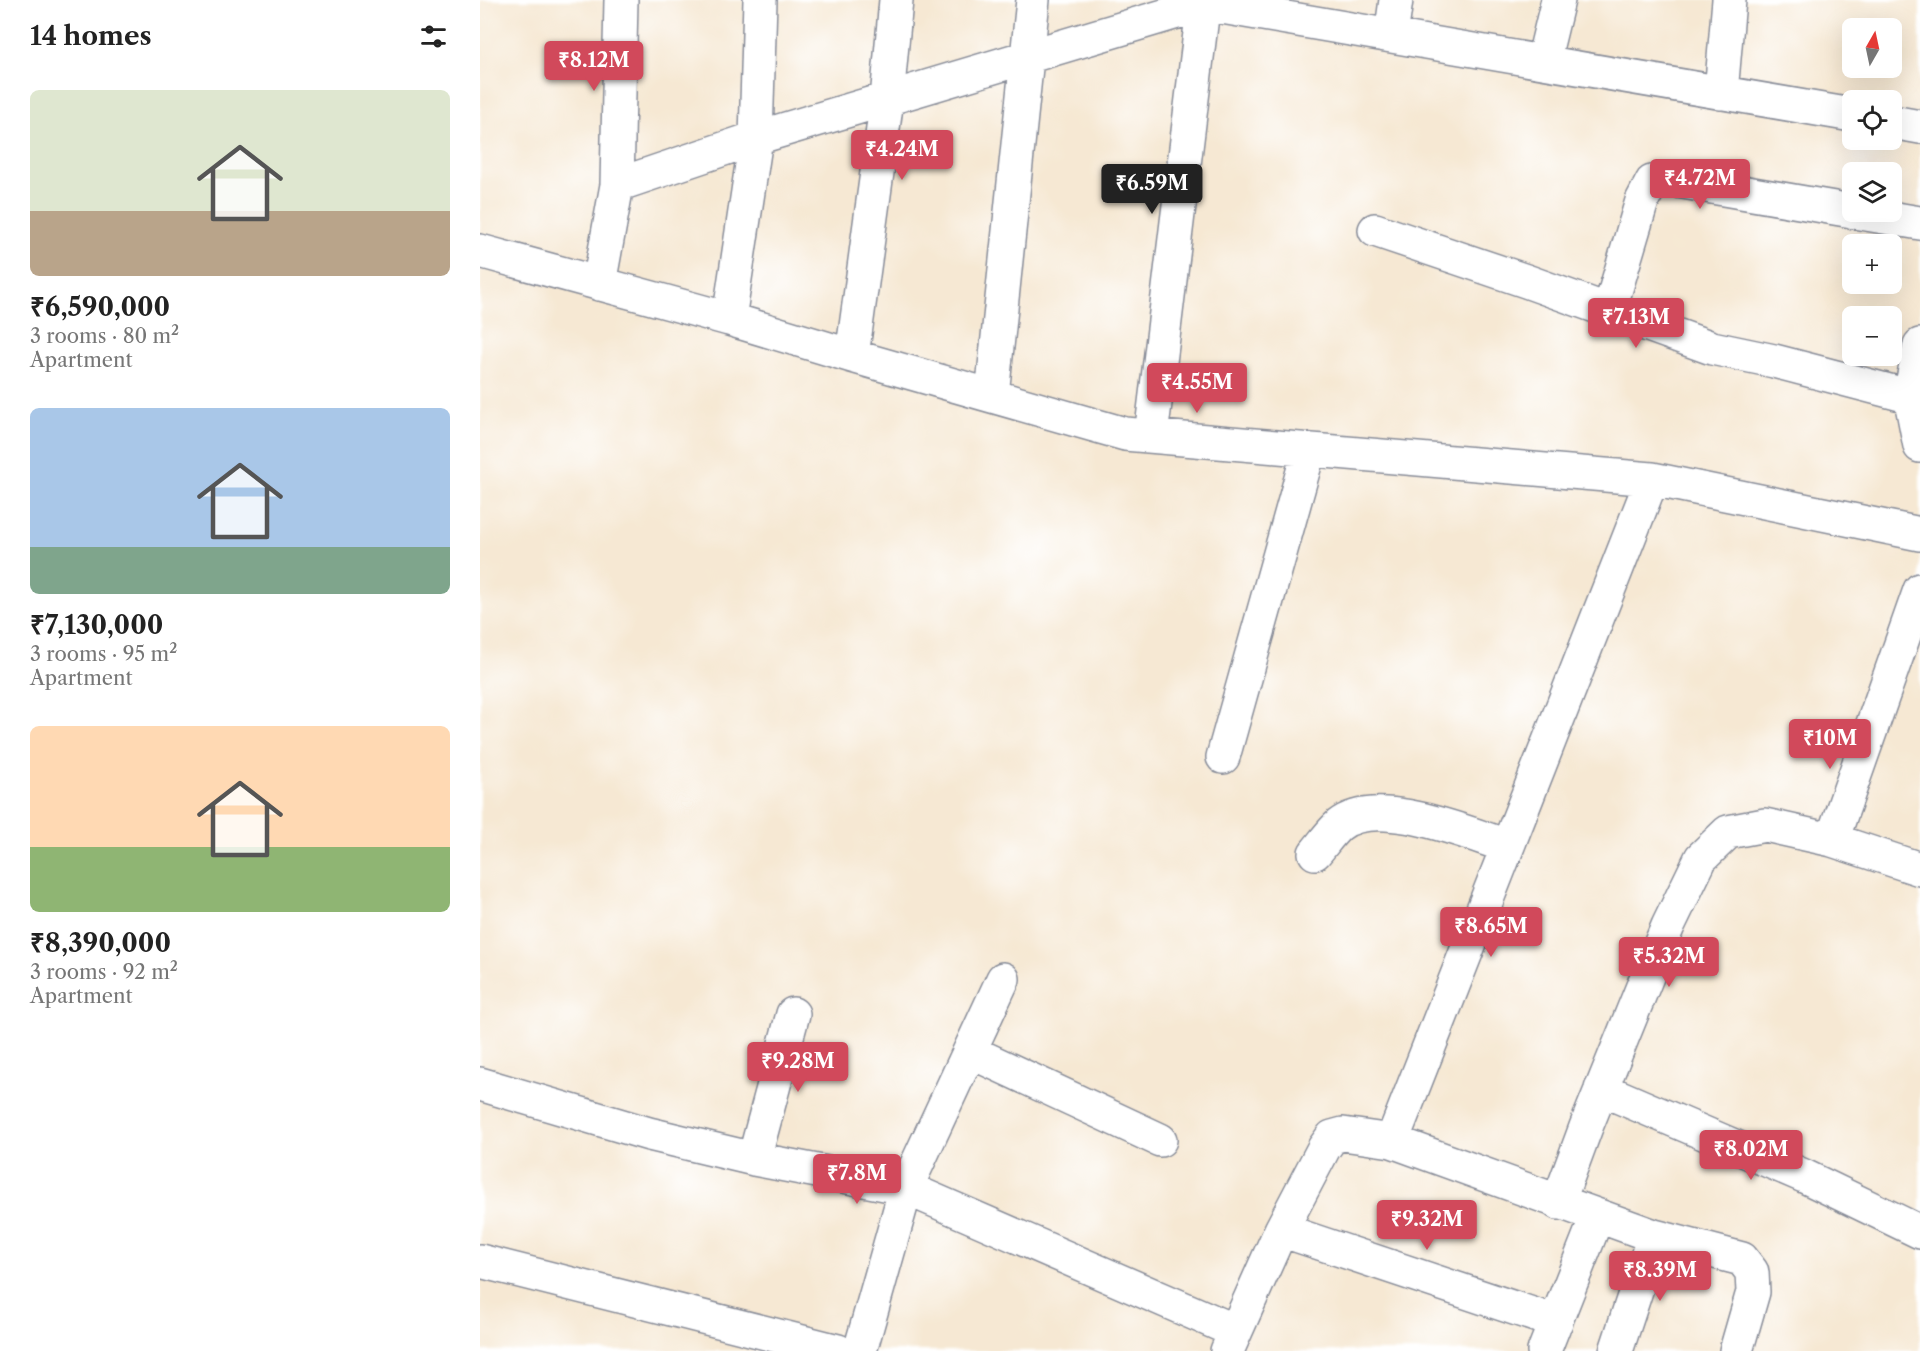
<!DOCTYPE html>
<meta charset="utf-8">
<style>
body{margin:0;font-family:"Libre Caslon Text",serif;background:#f6f6f6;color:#222;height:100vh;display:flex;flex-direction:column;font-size:22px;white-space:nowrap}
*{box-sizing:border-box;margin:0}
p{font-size:20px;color:#767676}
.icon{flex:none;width:33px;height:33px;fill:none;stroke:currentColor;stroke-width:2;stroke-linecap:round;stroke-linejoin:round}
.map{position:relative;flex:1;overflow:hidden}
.sheet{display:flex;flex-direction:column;background:#fff;width:480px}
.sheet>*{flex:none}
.needle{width:39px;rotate:9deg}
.fabs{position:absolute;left:1362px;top:18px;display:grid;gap:12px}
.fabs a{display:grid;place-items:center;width:60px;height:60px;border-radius:9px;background:#fff;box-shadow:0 6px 24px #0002;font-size:30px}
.price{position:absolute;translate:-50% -51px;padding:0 14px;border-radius:6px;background:#d1495b;color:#fff;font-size:20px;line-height:39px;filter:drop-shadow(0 2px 3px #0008)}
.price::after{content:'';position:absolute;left:50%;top:36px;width:18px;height:14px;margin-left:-9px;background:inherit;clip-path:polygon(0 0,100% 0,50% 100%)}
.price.active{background:#222;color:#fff}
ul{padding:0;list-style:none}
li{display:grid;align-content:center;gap:12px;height:318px;padding:0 30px}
li span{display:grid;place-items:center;height:186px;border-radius:9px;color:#555}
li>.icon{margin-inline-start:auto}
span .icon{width:108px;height:108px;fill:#fffc;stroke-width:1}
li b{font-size:26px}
h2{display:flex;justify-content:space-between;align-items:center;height:72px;padding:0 30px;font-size:26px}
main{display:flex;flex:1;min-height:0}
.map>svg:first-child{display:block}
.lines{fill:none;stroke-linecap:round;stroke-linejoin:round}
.minor-casing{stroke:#888c98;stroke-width:36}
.minor{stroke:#fff;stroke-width:33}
</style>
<main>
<section class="sheet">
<h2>14 homes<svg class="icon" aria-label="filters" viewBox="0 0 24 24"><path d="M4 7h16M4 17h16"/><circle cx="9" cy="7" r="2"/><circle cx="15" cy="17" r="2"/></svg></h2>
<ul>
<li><span style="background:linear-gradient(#dfe7d0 65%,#b9a48a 0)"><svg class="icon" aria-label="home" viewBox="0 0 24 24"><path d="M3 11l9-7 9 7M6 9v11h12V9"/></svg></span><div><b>₹6,590,000</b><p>3 rooms · 80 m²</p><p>Apartment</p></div></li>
<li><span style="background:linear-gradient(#a9c7e8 75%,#7fa58c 0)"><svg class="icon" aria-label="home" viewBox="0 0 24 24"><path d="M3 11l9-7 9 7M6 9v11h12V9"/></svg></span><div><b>₹7,130,000</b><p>3 rooms · 95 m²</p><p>Apartment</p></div></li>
<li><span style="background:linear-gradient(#ffd9b3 65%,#8fb573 0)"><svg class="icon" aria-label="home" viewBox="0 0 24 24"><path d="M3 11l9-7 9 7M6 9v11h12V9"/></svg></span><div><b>₹8,390,000</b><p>3 rooms · 92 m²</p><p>Apartment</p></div></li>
</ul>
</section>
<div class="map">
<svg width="1440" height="1351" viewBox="0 0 1440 1351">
<rect width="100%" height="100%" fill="#fff"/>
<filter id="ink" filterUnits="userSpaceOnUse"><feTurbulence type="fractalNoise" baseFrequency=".0167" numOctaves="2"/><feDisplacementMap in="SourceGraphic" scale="12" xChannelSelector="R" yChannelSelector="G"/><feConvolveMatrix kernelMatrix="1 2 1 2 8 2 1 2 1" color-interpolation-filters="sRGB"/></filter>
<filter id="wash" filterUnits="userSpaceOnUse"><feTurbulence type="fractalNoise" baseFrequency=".008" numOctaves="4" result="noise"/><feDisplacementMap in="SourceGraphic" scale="24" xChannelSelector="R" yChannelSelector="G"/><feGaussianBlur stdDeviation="1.35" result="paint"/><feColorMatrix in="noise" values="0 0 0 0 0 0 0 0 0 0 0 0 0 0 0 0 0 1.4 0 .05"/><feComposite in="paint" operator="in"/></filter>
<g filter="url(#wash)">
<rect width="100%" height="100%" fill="#f6e8d3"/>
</g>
<g filter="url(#ink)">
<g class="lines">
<defs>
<path id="minor" d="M911 36 916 0
M1063 62 1078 0
M1241 93 1249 0
M1412 122 1440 127
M137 185 141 0
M1374 212 1440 223
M895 230 1046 281 1232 348 1294 361 1440 399
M0 251 249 319 372 356 645 434 1172 479 1440 534
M119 284 137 185 276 138 724 4 1372 115
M1129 312 1162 201 1172 182 1191 180 1372 211
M249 319 276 138 280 0
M1440 345 1430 395 1440 446
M372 356 407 99 416 0
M512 395 553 0
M671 436 724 0
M1440 590 1352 840 1440 869
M743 757 829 450
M835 853C842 845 850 833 859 825 897 795 986 833 1027 846
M491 1052 680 1140
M0 1084 169 1134 274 1159 426 1188 755 1331
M1121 1089 1324 1176 1440 1232
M912 1141 1174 1236 1262 1259 1272 1272 1273 1292 1256 1351
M274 1159 313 1014
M1078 1203 1106 1127 1168 974 1188 926 1221 858 1248 832 1285 825 1352 840
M801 1230 1076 1322
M0 1261 358 1351
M380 1351 426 1188 523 979
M747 1351 801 1230 844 1148 852 1137 863 1134 912 1141 1172 479
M1064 1351 1117 1217
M1136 1351 1174 1236"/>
</defs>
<use href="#minor" class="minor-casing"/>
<use href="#minor" class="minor"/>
</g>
</g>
</svg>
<div class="fabs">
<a><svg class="needle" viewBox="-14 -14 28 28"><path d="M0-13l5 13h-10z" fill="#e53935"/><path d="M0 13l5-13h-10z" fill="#767676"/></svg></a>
<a><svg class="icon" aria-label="locate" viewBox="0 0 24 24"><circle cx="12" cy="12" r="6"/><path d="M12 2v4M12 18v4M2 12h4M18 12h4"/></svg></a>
<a><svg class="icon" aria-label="layers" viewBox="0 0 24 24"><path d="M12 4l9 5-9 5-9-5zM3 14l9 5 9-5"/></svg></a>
<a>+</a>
<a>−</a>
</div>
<b class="price" style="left:114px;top:92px">₹8.12M</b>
<b class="price" style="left:422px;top:181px">₹4.24M</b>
<b class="price" style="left:1220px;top:210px">₹4.72M</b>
<b class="price active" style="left:672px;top:215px">₹6.59M</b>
<b class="price" style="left:1156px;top:349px">₹7.13M</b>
<b class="price" style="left:717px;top:414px">₹4.55M</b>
<b class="price" style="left:1350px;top:770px">₹10M</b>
<b class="price" style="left:1011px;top:958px">₹8.65M</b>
<b class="price" style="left:1189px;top:988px">₹5.32M</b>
<b class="price" style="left:318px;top:1093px">₹9.28M</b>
<b class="price" style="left:1271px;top:1181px">₹8.02M</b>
<b class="price" style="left:377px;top:1205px">₹7.8M</b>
<b class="price" style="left:947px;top:1251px">₹9.32M</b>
<b class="price" style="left:1180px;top:1302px">₹8.39M</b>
</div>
</main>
